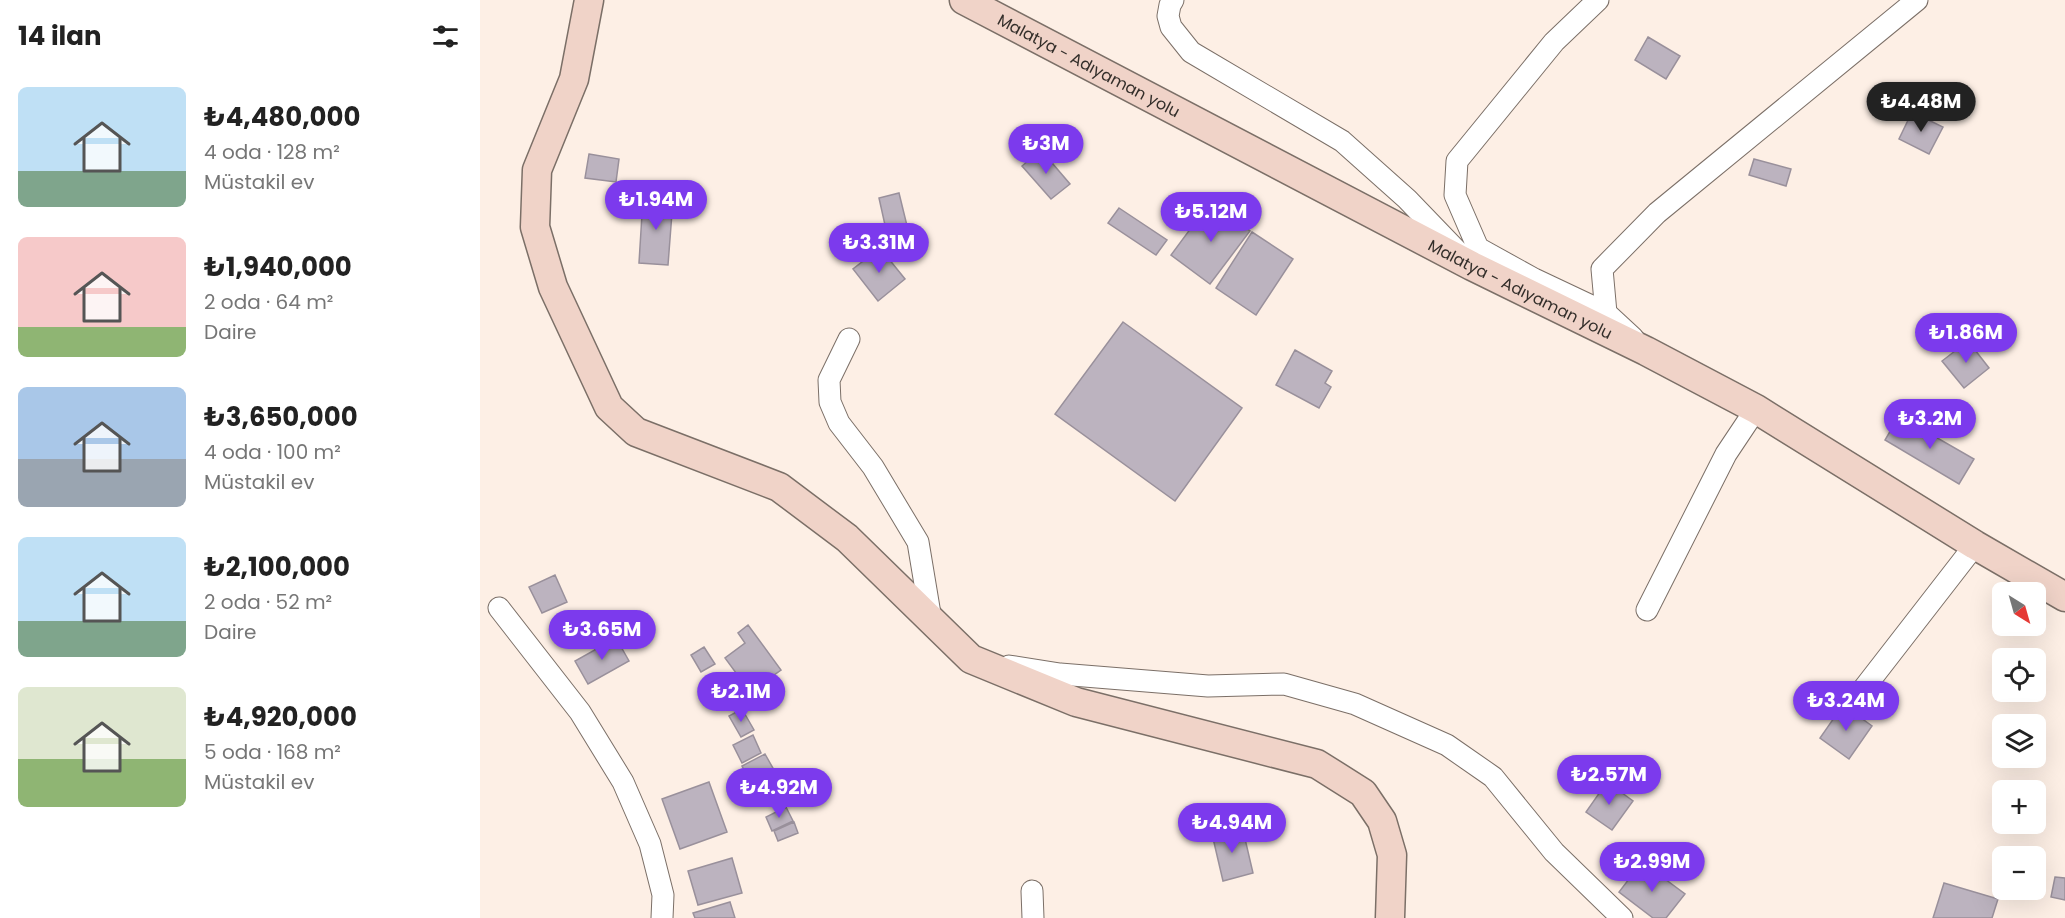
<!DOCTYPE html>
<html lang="tr">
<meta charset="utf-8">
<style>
body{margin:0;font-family:Poppins,sans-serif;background:#f2f2f2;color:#222;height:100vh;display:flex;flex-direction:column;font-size:22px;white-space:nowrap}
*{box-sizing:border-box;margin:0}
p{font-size:20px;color:#767676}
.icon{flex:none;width:33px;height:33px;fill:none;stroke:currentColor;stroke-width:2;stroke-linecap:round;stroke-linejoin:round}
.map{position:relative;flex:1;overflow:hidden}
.panel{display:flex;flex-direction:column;background:#fff;width:480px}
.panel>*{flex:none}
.needle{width:39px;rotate:143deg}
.fabs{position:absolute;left:1512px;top:582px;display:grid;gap:12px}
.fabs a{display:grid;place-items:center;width:54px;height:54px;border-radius:9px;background:#fff;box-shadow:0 6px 24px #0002;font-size:30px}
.price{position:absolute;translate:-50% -51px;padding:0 14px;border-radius:21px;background:#7c3aed;color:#fff;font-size:20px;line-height:39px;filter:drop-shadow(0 2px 3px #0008)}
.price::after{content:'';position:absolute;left:50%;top:36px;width:18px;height:14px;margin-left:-9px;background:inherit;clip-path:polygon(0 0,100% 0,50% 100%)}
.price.current{background:#222;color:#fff}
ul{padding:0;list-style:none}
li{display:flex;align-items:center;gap:18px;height:150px;padding:0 18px}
li span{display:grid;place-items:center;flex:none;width:168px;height:120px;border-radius:9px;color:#555}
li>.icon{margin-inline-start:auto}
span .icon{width:72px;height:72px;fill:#fffc;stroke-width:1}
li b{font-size:26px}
h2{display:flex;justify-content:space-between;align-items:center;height:72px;padding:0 18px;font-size:26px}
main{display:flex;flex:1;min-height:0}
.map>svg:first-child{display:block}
.building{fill:#bcb3bf;stroke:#99909b;stroke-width:1.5}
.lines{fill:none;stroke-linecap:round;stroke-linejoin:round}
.street-casing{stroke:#7b6f67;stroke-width:23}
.secondary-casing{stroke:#7b6f67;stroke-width:31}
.street{stroke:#fff;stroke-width:21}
.secondary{stroke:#f0d3c8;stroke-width:28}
.labels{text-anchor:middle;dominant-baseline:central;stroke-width:4.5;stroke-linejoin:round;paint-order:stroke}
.street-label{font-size:16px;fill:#332e2a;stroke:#fff}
</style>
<main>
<section class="panel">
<h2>14 ilan<svg class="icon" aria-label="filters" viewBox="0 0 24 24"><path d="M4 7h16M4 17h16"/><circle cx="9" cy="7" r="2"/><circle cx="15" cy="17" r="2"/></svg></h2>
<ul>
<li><span style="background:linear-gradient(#bfe0f5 70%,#7fa58c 0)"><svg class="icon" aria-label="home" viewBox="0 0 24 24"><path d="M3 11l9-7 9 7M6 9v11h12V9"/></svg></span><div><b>₺4,480,000</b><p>4 oda · 128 m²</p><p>Müstakil ev</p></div></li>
<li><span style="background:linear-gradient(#f6c9c9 75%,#8fb573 0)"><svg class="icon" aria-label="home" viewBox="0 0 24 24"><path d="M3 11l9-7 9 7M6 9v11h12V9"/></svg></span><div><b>₺1,940,000</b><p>2 oda · 64 m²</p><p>Daire</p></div></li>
<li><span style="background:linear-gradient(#a9c7e8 60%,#9aa5b1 0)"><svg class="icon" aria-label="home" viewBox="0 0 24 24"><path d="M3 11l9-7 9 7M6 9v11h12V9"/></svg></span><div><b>₺3,650,000</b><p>4 oda · 100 m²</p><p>Müstakil ev</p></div></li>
<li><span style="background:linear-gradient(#bfe0f5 70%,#7fa58c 0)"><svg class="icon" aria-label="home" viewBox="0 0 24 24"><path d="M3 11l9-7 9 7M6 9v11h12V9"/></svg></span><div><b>₺2,100,000</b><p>2 oda · 52 m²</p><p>Daire</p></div></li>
<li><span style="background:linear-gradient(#dfe7d0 60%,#8fb573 0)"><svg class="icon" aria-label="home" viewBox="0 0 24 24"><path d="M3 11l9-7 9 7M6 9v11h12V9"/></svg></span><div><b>₺4,920,000</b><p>5 oda · 168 m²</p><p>Müstakil ev</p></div></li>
</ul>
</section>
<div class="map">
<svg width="1585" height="918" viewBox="0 0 1585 918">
<rect width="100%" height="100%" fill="#fdefe5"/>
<path class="building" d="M1168 37 1200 56 1186 79 1155 60Z
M1432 112 1463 127 1449 154 1419 139Z
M561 150 590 184 571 199 542 166Z
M109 154 139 159 136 182 105 178Z
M1274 159 1311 169 1306 186 1269 175Z
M419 193 430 238 409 243 399 198Z
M163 198 193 200 188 265 159 263Z
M731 201 770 231 730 284 691 255Z
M639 208 687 240 676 255 628 223Z
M772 232 813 259 776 315 736 288Z
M400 248 425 279 398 301 373 269Z
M643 322 762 408 695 501 575 414Z
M1488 341 1509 368 1484 388 1462 361Z
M815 350 852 371 845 383 851 387 839 408 796 385Z
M1419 416 1494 459 1479 484 1405 440Z
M75 575 87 602 62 613 49 587Z
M268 625 301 670 270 692 245 658 265 643 258 633Z
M136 638 149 661 108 684 95 661Z
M224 647 235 664 221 672 211 655Z
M248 680 259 697 247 704 236 687Z
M1363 705 1392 726 1369 759 1340 738Z
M262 709 274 730 261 737 249 716Z
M273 735 281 753 262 763 253 745Z
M285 754 294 770 270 781 262 766Z
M229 782 247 832 200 849 182 799Z
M1127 782 1153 801 1132 830 1106 812Z
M306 807 313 821 292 831 286 817Z
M314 822 318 833 298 841 294 831Z
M762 826 773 873 743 881 732 834Z
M252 858 262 893 218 905 208 871Z
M1162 862 1205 894 1186 918H1173L1139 892Z
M1575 877 1585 878V900L1571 897Z
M1464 883 1518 899 1512 918H1453Z
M250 902 255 918H215L213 913Z"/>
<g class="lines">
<defs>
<path id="street" d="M693 0 690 5 688 16 691 27 711 52 862 141 927 199 979 253
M1118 0 1074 42 977 161 975 195 998 248 1054 279 1126 313
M1153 338 1126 313 1122 269 1177 213 1437 0
M369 339 349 380 350 402 359 423 393 467 438 542 451 620
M19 608 100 712 143 782 170 844 183 895 182 918
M1167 610 1246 454 1276 409
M529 666 580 674 728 686 804 684 875 704 967 745 1013 777 1074 852 1142 918
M1381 692 1495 545
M552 891 553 918"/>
<g id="secondary">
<path d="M109 0 94 79 57 170 55 227 73 287 129 407 156 432 299 487 367 538 491 659 596 702 837 764 883 793 902 821 912 855 910 918"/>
<path id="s1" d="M484 0 992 266 1166 351 1276 409 1495 545 1585 597"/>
</g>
</defs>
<use href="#street" class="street-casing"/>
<use href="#secondary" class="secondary-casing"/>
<use href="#street" class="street"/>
<use href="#secondary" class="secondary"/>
</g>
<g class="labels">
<g class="street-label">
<text stroke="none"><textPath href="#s1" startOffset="141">Malatya - Adıyaman yolu</textPath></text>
<text stroke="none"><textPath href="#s1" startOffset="627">Malatya - Adıyaman yolu</textPath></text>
</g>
</g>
</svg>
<div class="fabs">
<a><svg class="needle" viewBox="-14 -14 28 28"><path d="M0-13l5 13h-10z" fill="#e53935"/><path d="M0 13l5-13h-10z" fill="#767676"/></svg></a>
<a><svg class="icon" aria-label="locate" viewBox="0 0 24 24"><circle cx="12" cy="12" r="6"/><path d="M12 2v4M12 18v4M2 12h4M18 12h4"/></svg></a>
<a><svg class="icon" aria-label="layers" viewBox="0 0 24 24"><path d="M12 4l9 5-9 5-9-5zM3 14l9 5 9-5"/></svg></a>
<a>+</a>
<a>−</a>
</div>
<b class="price current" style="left:1441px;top:133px">₺4.48M</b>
<b class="price" style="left:566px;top:175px">₺3M</b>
<b class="price" style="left:176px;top:231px">₺1.94M</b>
<b class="price" style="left:731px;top:243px">₺5.12M</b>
<b class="price" style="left:399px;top:274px">₺3.31M</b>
<b class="price" style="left:1486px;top:364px">₺1.86M</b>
<b class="price" style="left:1450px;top:450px">₺3.2M</b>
<b class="price" style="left:122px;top:661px">₺3.65M</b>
<b class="price" style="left:261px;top:723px">₺2.1M</b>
<b class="price" style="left:1366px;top:732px">₺3.24M</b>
<b class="price" style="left:1129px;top:806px">₺2.57M</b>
<b class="price" style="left:299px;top:819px">₺4.92M</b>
<b class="price" style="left:752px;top:854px">₺4.94M</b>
<b class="price" style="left:1172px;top:893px">₺2.99M</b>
</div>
</main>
